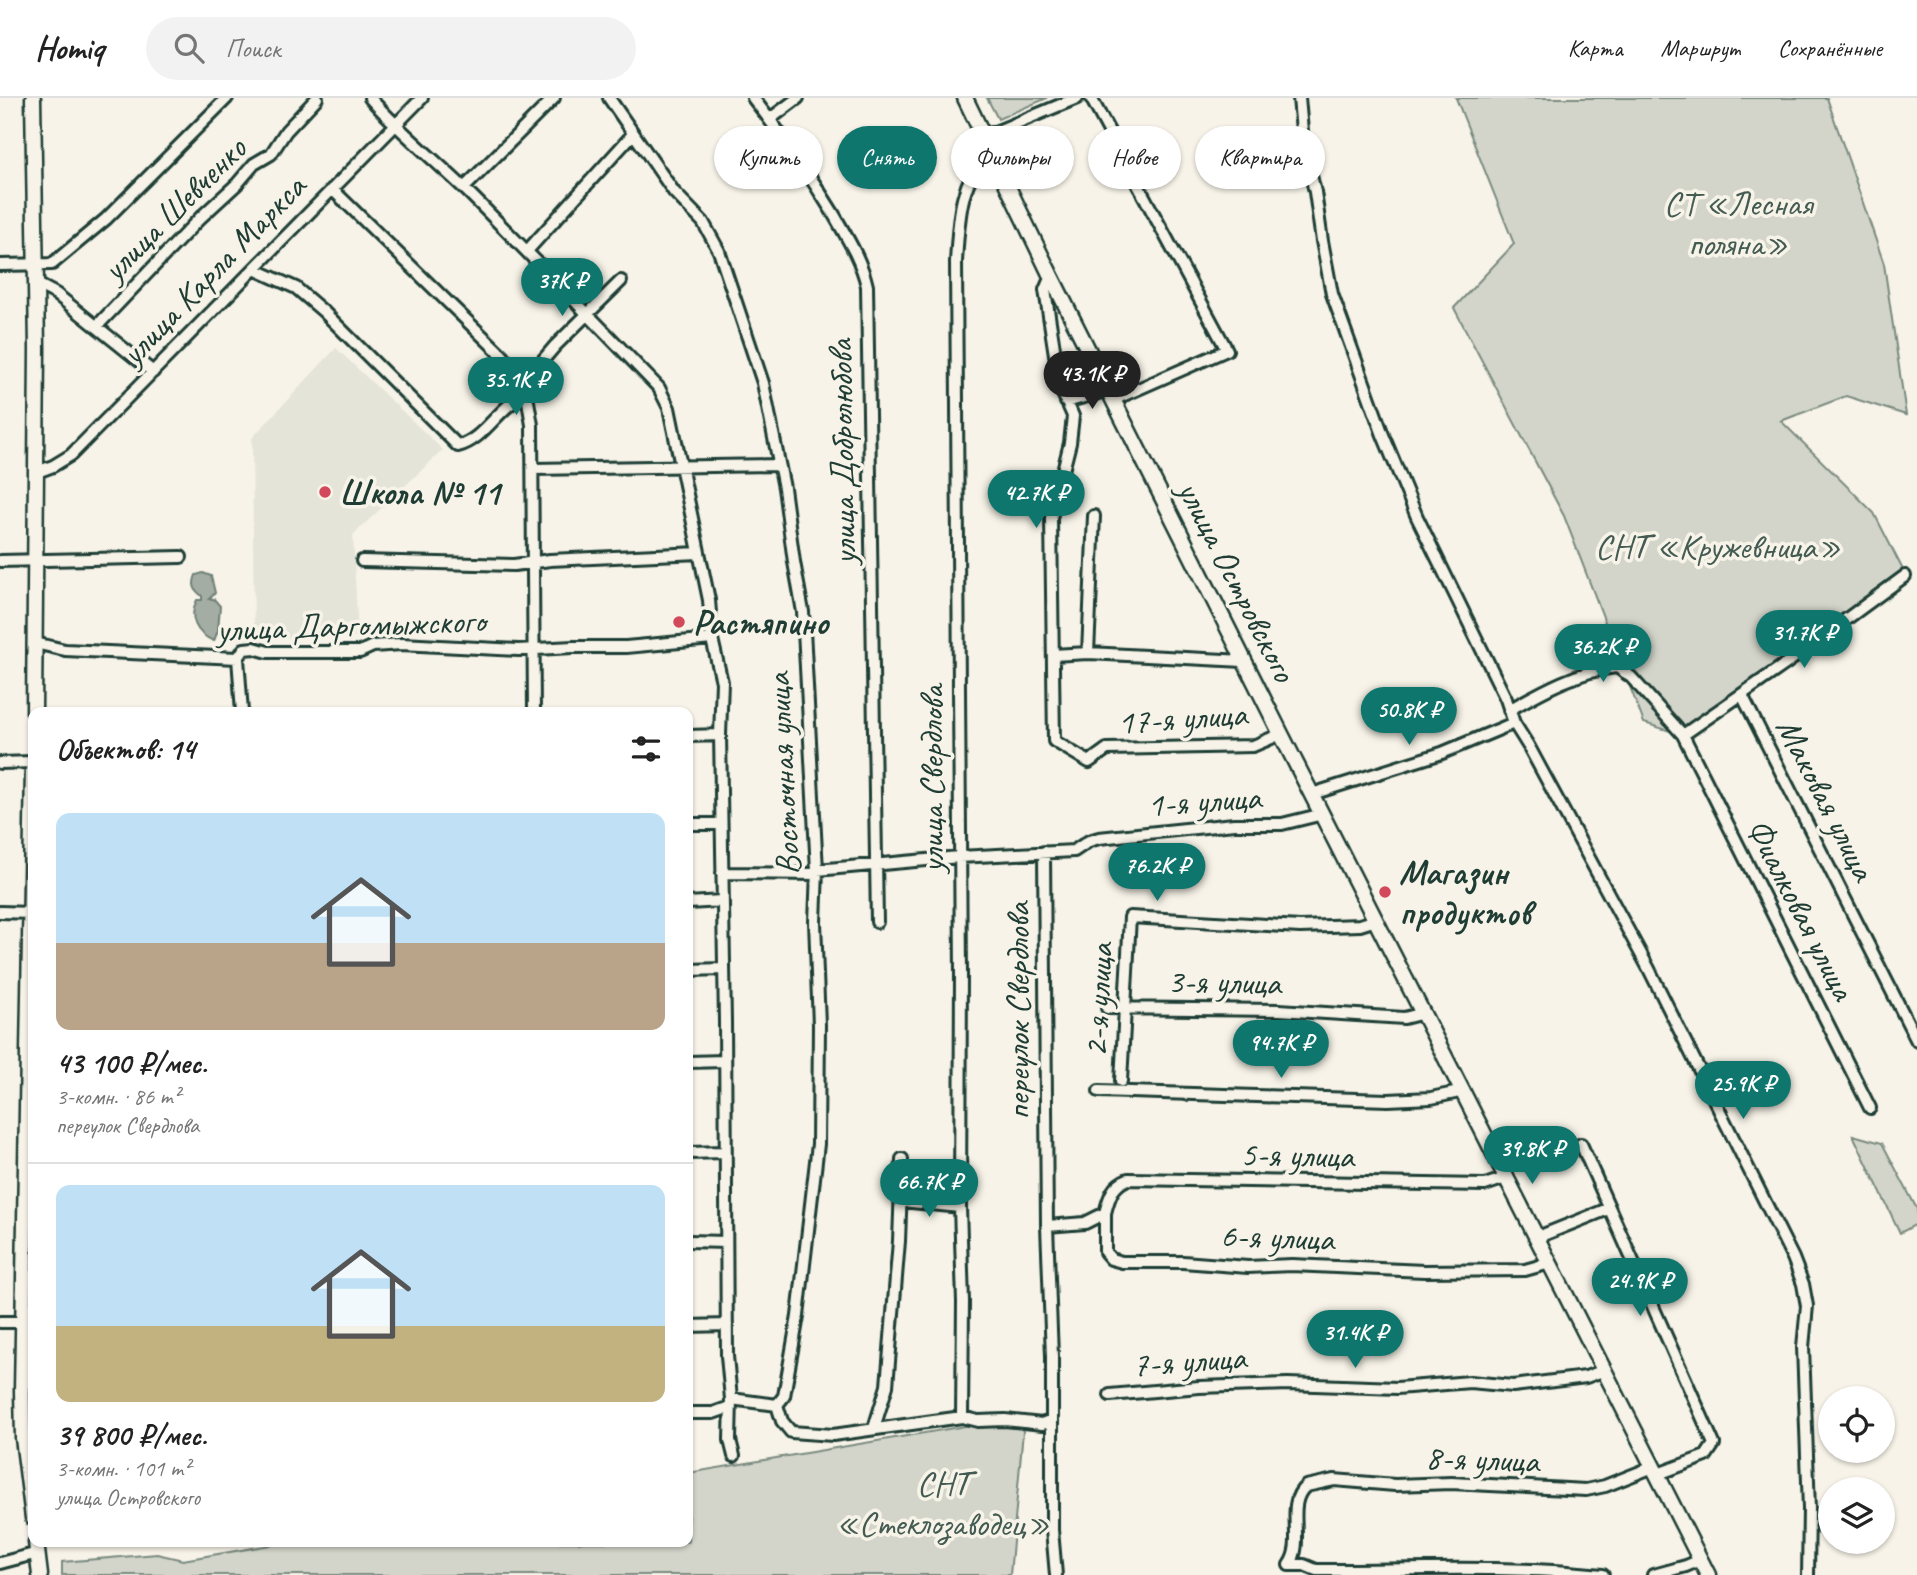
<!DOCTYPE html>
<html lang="ru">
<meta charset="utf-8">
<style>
body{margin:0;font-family:Caveat,sans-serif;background:#f2f2f2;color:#222;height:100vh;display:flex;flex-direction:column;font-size:26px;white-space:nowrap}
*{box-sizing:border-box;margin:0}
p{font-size:23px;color:#767676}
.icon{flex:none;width:38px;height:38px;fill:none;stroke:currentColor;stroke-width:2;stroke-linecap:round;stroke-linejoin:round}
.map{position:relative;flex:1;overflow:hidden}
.drawer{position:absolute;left:28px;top:609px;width:665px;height:840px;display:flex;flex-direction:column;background:#fff;border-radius:14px;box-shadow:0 2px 5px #0004}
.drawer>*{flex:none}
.top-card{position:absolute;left:714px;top:28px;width:665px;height:63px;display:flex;gap:14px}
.fabs{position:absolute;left:1818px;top:1288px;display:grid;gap:14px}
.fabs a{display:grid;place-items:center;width:77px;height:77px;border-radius:50%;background:#fff;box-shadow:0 2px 5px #0004;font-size:35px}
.price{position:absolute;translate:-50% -60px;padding:0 16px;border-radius:24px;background:#0f766e;color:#fff;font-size:23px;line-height:46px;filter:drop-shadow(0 2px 4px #0008)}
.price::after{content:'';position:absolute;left:50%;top:42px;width:21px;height:16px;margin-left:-10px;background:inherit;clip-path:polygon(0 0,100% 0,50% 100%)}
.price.current{background:#222;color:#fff}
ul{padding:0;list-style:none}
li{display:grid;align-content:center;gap:14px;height:371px;padding:0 28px}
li+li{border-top:2px solid #e0e0e0}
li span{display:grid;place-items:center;height:217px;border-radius:14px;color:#555}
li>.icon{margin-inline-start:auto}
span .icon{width:126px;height:126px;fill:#fffc;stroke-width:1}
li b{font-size:30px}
h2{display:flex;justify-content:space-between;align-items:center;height:84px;padding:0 28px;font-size:30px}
.tag{padding:0 24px;border-radius:32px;background:#fff;box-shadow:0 2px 5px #0004;font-size:24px;line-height:63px}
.tag.current{background:#0f766e;color:#fff}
header{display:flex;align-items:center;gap:42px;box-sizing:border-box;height:98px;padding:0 35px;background:#fff;border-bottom:2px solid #e0e0e0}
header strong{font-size:33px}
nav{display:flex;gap:38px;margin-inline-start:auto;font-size:24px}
.search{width:490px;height:63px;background:#f2f2f2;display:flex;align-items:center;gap:18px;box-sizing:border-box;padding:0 24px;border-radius:38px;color:#767676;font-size:26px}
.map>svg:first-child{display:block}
.built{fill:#e5e4d9}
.green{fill:#d3d5ca;stroke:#79897f;stroke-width:2}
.water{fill:#a4ada3;stroke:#6f8077;stroke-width:2}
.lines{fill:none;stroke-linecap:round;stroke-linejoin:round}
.minor-casing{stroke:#1f3d34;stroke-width:16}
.tertiary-casing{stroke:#1f3d34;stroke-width:19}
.minor{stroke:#f7f3e8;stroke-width:10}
.tertiary{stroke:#f7f3e8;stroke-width:14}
.poi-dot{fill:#d1495b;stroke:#f7f3e8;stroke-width:2.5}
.labels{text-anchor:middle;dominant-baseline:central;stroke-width:7;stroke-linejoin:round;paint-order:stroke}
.park-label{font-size:35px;fill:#435b52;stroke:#f7f3e8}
.street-label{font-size:35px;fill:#1f3d34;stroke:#f7f3e8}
.poi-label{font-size:35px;font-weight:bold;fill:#1f3d34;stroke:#f7f3e8;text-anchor:start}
</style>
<header>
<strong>Homiq</strong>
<div class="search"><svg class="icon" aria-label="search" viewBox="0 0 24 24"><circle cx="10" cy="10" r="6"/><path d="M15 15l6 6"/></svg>Поиск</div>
<nav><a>Карта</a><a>Маршрут</a><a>Сохранённые</a></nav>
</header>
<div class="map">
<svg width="1917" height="1477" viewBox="0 0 1917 1477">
<rect width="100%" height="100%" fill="#f7f3e8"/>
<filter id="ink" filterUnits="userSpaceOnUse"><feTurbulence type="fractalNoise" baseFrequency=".0143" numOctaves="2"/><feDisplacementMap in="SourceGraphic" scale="14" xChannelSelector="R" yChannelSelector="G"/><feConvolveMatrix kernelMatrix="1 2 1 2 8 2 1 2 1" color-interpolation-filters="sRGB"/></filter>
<g filter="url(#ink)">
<path class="built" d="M336 250 443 352 353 437 358 539 254 540 252 340Z"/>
<path class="green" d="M987 0H1047L998 21Z
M1456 0H1827L1884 166 1906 317 1846 298 1781 323 1874 415 1903 472 1803 551 1683 637 1644 625 1564 418 1454 210 1514 146Z
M1853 1037 1882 1045 1917 1111V1126L1900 1135Z
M1013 1320 1023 1333 1010 1477H62V1464L157 1456 183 1462 288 1444H688V1375Z"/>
<path class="water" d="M203 475 211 478 215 495 209 501H214L220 508 218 532 214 543C196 536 188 520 197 502H202V498C194 492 192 487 196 477Z"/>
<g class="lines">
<defs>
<path id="minor" d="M370 0C400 34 435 62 467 93 532 158 595 224 659 290L669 310 709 502 712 541 722 584 720 637 725 923 727 1258 731 1301 730 1342 734 1358
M609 0 674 94 703 124 719 153 763 285 784 390 794 464 803 514 817 772 815 824 819 927 818 1046 798 1218 784 1298 777 1307
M753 0C782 37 808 74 833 115 846 138 861 161 867 188L877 824
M1091 0 1227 252 1113 302
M1299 0 1303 44 1315 94 1322 143 1332 196 1383 337 1417 419 1506 601 1514 625 1529 649 1649 871 1793 1160 1803 1186 1807 1208 1803 1249 1809 1411 1808 1477
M770 21 798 0
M983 39 1077 0
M464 90 554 0
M332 91 502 257 522 283 527 297 532 327 534 614
M527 153 633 36
M0 167 52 166 106 121 227 0
M254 171 296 190 324 214 458 348C486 341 499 306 527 297
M1051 178 1045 192 1060 289 1073 318 1070 345 1051 420 1054 643 1089 664 1107 651 1253 648 1281 636
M37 186 56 196 153 274
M97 228 200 120 237 86 254 66 271 56 286 33 317 0
M522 283 532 275 555 248 621 183
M1066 304 1109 292
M533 371 779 367
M37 374 53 368 71 357 422 0
M0 463 181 459
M362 463 514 467 550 462 699 455
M35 545 65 552 238 560 244 551 254 550 268 554H360L373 548 401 546 518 552 573 549H626L712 541
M1088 555 1094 418
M1053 557 1088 555 1244 563
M238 560 242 614
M1742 597 1917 943
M1509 612C1542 593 1580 572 1617 569L1631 579 1683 637 1870 1010
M1683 637 1784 567 1905 478
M688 638 720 637
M0 665 33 664
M1312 696 1442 655 1514 625
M688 726H721
M1044 754 1047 1128 1052 1258V1432L1056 1477
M817 772 959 759 1074 753 1089 743 1099 740 1234 726H1282L1323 716
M722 775 817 776
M688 805 722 803
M0 814 31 815
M688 872 724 871
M1107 910 1279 912 1404 920 1424 915
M688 964 724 963
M1121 983 1130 819 1300 829 1360 827 1376 822
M1099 993 1388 1002 1431 1000 1464 993
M1581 1046 1714 1346 1706 1358 1658 1376
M688 1055 725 1054
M902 1103 960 1109
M1105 1115C1109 1100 1112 1087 1128 1081L1485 1087 1508 1079
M1047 1128 1085 1125 1105 1115V1154L1111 1161 1122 1164H1183L1248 1169 1292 1167 1424 1173 1525 1172 1550 1165
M1538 1139 1608 1111
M688 1143 726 1144
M0 1224H33
M688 1228 727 1227
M1110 1297 1199 1289 1288 1286 1397 1290 1470 1284 1513 1288 1586 1279 1605 1272
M731 1301 777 1307 782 1323 791 1334 833 1337 962 1319 978 1323 1005 1322 1042 1326 1052 1322
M688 1315H713L730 1309
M962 1319 963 1204 960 1109 961 876 956 164C959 117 959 88 989 50
M874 1330 887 1288 899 1143 902 1061
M0 1465 38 1455
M1289 1467C1306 1444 1284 1406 1306 1388L1334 1382 1395 1387 1451 1385 1586 1392 1605 1388 1653 1369
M1289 1467H1304L1316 1472C1411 1472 1508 1467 1603 1477
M1653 1477 1686 1468 1700 1462"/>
<path id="tertiary" d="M33 0 37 250 34 614
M965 0 1051 178 1281 636 1708 1477
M33 671 22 1293 23 1340 33 1420
M36 1444 40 1477"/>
</defs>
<use href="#minor" class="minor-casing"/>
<use href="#tertiary" class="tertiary-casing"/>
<use href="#minor" class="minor"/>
<use href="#tertiary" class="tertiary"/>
</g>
</g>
<g class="poi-dot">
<circle cx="325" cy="394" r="7"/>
<circle cx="679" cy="524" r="7"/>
<circle cx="1385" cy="794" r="7"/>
</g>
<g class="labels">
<g class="park-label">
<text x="1738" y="105">СТ «Лесная<tspan x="1738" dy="40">поляна»</tspan></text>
<text x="1718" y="448">СНТ «Кружевница»</text>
<text x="943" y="1385">СНТ<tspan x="943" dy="40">«Стеклозаводец»</tspan></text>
</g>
<g class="street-label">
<text transform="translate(174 111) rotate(-45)">улица Шевченко</text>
<text transform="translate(213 172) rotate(-46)">улица Карла Маркса</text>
<text transform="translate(842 354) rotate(-91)">улица Добролюбова</text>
<text transform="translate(1237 483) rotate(63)">улица Островского</text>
<text transform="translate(351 527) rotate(-2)">улица Даргомыжского</text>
<text transform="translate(1182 620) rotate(-4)">17-я улица</text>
<text transform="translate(783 676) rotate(-93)">Восточная улица</text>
<text transform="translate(931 681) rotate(-90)">улица Свердлова</text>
<text transform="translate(1826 701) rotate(63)">Маковая улица</text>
<text transform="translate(1204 703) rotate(-4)">1-я улица</text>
<text transform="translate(1801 811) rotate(63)">Фиалковая улица</text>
<text transform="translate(1224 884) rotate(1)">3-я улица</text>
<text transform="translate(1098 902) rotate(-87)">2-я улица</text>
<text transform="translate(1017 913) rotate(-90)">переулок Свердлова</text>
<text transform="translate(1297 1057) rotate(1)">5-я улица</text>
<text transform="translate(1277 1139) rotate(2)">6-я улица</text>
<text transform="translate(1189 1263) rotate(-4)">7-я улица</text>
<text transform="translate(1482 1361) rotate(2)">8-я улица</text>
</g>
<g class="poi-label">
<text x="339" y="394">Школа № 11</text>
<text x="693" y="524">Растяпино</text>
<text x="1399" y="774">Магазин<tspan x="1399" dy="40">продуктов</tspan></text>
</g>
</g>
</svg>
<div class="fabs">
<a><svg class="icon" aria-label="locate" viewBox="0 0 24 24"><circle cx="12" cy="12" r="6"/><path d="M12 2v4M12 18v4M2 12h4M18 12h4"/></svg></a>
<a><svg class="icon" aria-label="layers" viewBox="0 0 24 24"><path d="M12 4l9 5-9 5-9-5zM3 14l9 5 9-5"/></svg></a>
</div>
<b class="price" style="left:562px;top:220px">37K ₽</b>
<b class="price current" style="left:1092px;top:313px">43.1K ₽</b>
<b class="price" style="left:516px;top:319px">35.1K ₽</b>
<b class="price" style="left:1036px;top:432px">42.7K ₽</b>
<b class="price" style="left:1804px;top:572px">31.7K ₽</b>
<b class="price" style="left:1603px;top:586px">36.2K ₽</b>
<b class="price" style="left:1409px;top:649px">50.8K ₽</b>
<b class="price" style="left:1157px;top:805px">76.2K ₽</b>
<b class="price" style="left:1281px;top:982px">94.7K ₽</b>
<b class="price" style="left:1743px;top:1023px">25.9K ₽</b>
<b class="price" style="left:1532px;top:1088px">39.8K ₽</b>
<b class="price" style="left:929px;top:1121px">66.7K ₽</b>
<b class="price" style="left:1640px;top:1220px">24.9K ₽</b>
<b class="price" style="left:1355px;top:1272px">31.4K ₽</b>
<div class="top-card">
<a class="tag">Купить</a>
<a class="tag current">Снять</a>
<a class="tag">Фильтры</a>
<a class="tag">Новое</a>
<a class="tag">Квартира</a>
</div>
<section class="drawer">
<h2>Объектов: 14<svg class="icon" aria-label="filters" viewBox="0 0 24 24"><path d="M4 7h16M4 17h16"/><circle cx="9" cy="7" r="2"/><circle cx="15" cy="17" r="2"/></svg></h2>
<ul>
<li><span style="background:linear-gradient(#bfe0f5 60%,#b9a48a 0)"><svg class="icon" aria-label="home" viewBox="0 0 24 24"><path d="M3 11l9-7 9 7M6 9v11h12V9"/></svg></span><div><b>43 100 ₽/мес.</b><p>3-комн. · 86 m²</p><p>переулок Свердлова</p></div></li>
<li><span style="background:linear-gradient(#bfe0f5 65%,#c2b280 0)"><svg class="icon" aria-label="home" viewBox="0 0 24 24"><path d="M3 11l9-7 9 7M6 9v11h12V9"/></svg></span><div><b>39 800 ₽/мес.</b><p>3-комн. · 101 m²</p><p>улица Островского</p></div></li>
</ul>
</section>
</div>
